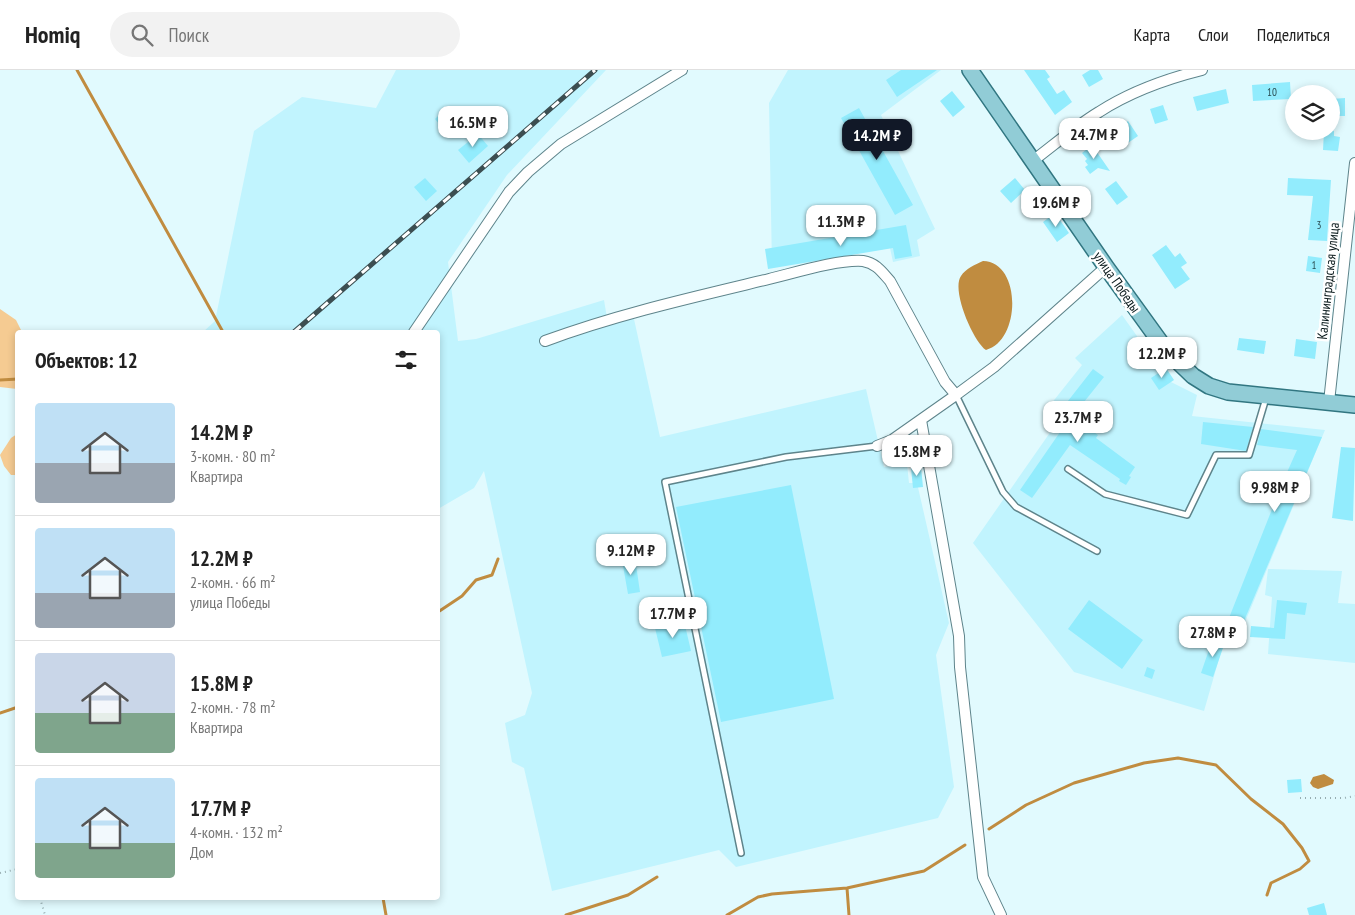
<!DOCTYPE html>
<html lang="ru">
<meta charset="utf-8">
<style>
body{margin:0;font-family:"PT Sans Narrow",sans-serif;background:#f2f2f2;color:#222;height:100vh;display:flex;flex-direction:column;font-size:19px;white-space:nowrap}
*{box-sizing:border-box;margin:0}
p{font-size:16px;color:#767676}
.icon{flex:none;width:28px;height:28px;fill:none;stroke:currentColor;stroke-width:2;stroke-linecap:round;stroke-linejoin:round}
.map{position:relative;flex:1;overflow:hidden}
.side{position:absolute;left:15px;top:260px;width:425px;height:570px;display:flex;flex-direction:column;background:#fff;border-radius:5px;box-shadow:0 2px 8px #0003}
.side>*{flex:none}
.tools{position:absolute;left:1285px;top:15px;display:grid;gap:10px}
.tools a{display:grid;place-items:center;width:55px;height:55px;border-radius:50%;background:#fff;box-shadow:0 2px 8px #0003;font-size:25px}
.price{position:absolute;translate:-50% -42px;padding:0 11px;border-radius:10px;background:#fff;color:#222;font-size:16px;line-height:32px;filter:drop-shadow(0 1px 2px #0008)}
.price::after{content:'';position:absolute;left:50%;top:30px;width:15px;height:11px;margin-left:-8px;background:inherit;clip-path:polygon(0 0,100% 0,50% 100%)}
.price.selected{background:#111827;color:#fff}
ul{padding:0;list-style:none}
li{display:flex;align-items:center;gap:15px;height:125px;padding:0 20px}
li+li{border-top:1px solid #e0e0e0}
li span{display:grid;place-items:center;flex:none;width:140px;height:100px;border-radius:5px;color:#555}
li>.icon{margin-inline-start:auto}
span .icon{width:60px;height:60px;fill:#fffc;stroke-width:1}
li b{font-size:21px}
h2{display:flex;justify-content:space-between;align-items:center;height:60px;padding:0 20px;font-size:21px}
header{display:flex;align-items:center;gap:30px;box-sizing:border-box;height:70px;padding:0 25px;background:#fff;border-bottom:1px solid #e0e0e0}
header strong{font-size:24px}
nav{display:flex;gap:28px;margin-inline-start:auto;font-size:18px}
.search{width:350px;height:45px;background:#f2f2f2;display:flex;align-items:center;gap:12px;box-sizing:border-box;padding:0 18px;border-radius:28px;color:#767676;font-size:19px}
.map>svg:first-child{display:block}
.built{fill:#c1f4fe}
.green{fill:#f5cb92}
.water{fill:#c08c40}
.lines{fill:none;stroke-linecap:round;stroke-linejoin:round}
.stream{stroke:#c08c40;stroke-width:3}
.building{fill:#92ecfd}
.service-casing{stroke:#5e848b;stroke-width:8}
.minor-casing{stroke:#5e848b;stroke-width:12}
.primary-casing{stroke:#317681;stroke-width:18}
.path{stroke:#97adb1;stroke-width:2;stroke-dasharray:1 4;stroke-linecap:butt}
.service{stroke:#fff;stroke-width:5}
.minor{stroke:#fff;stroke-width:10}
.primary{stroke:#91ccd6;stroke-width:15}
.rail-casing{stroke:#3c4e51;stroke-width:5}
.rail{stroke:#fff;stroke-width:3;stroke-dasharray:9;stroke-linecap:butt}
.labels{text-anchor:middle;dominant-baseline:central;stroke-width:5;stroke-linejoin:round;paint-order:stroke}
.number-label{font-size:11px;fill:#294c51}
.street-label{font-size:14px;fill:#061618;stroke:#fff}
</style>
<header>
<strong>Homiq</strong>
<div class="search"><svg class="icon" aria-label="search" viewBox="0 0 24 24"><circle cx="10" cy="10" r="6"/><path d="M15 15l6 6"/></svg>Поиск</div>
<nav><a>Карта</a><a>Слои</a><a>Поделиться</a></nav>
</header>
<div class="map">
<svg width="1355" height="845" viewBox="0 0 1355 845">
<rect width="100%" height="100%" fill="#e1fafe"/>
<path class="built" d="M396 0H606L507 105 448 192 458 271 476 269 604 230 607 248 632 240 660 367 866 319 884 397 907 394 909 413H917L949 553 936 585 954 717 938 748 736 797 719 780 552 821 524 698 512 692 505 653 525 645 532 623 484 401 474 418 438 439V262H203L215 251 254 61 302 27 376 38Z
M788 0H941L881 45 935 159 917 170 920 186 893 192 890 178 772 197 769 33Z
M1122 245 1169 311 1197 325 1192 346 1325 360 1240 564 1227 561 1204 641 1074 602 973 473 1056 354 1043 344 1082 295 1075 288Z
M1268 499 1342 501 1338 533 1355 534V593L1268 584 1272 527 1265 525Z"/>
<path class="green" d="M0 239 16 250 22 262H18L17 319 0 317Z
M17 364V405H11L4 396 0 385 11 368Z"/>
<path class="water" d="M983 191C1022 192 1021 271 986 280 973 271 951 220 961 206 965 199 976 194 983 191Z
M1324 704 1334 710 1333 714 1318 719 1313 717 1310 713 1313 707Z"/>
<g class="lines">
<path class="stream" d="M77 0 223 262
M0 310 18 309
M438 542 462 526 476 510 492 505 498 489
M0 643 18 637
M989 759 1026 735 1074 713 1144 693 1178 688 1216 695 1251 729 1283 754 1302 778 1309 791 1300 799 1271 813 1267 825
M847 818 849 845
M383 828 386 845
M566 845 628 825 657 807
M727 845 758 827 772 824 847 818 924 801 965 775"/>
</g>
<path class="building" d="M901 0H937L897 27 886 10Z
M1024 0H1045L1050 7 1047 9 1057 24 1064 20 1072 32 1055 45Z
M1090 0H1098L1103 9 1089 17 1082 5Z
M1290 12 1291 29 1253 31 1252 15Z
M1226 19 1229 33 1197 41 1193 27Z
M952 21 965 37 953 47 940 31Z
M1345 28V46H1331V29Z
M1163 35 1168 50 1155 54 1150 39Z
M447 37 463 53 449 66 435 49Z
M859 38 913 135 895 145 841 48Z
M1128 51 1138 66 1125 75 1114 61Z
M1324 61H1334V66L1340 67 1338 81 1323 80Z
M478 64 488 76 469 93 458 80Z
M1092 75 1110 101 1098 98 1090 104 1085 97 1088 95 1085 91 1087 89 1082 83Z
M425 108 437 121 426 131 414 117Z
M1015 108 1025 120 1011 133 1000 121Z
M1288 108 1331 110 1327 171 1308 170 1313 126 1287 125Z
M1116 111 1128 127 1117 135 1105 119Z
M1055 143 1069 163 1057 172 1043 152Z
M906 155 912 186 895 189 893 178 768 199 765 179Z
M1166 175 1175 187 1180 183 1187 193 1181 197 1190 209 1175 219 1152 185Z
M1308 186 1322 188 1320 203 1306 201Z
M1239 268 1266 271 1264 284 1237 280Z
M1296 269 1317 272 1315 289 1294 286Z
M1166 298 1174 310 1159 320 1151 308Z
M1093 299 1104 307 1072 347 1098 365 1096 368 1135 397 1129 406 1131 407 1126 415 1119 411 1120 409 1070 375 1032 428 1020 420 1067 352 1057 345Z
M1203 352 1253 357 1246 381 1201 374Z
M1261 359 1322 367 1241 558 1227 553 1284 409 1297 380 1257 375Z
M1341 377 1355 378 1353 451 1332 448Z
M921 397 923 417 913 418 911 398Z
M791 415 834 629 721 652 676 437Z
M635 488 640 522 628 524 622 490Z
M1089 530 1143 570 1122 599 1068 559Z
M1277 530 1307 533 1305 545 1287 543 1285 569 1250 567 1251 556 1274 558Z
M684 551 691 581 662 587 655 558Z
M1213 568 1225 572 1213 607 1201 603Z
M1147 597 1155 600 1152 609 1144 606Z
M1301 709 1302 722 1288 723 1287 710Z
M1324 833 1327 845H1309L1307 838Z"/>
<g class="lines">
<defs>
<path id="service" d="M956 325 1003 422 1016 437 1097 481
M1068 399 1105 424 1187 445 1216 385H1249L1266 328
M741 783 665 412 786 387 877 376"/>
<path id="minor" d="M1034 90C1055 74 1076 56 1099 42 1130 22 1166 9 1202 0
M414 262 509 122 528 102 561 74 682 0
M545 271C618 244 694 227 769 209 794 203 839 189 863 191 876 193 882 202 890 211L945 312 956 325 892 370 877 376
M956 325 994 297 1106 197
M1329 332 1355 93
M921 350 959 566 960 597 983 807 1001 845"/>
<path id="primary" d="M970 0 1106 197 1166 280 1193 306 1209 316 1228 322 1355 335"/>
</defs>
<use href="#service" class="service-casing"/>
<use href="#minor" class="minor-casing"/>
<use href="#primary" class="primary-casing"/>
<path class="path" d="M1300 728H1344L1355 726
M0 803 18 799
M40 828 45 845"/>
<use href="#service" class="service"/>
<use href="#minor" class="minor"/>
<use href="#primary" class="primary"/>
<defs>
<path id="rail" d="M294 262 595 0"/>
</defs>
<use href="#rail" class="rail-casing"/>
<use href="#rail" class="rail"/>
</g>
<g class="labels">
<g class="number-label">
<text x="1272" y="22">10</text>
<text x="1319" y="155">3</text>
<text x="1314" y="195">1</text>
</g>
<g class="street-label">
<text transform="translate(1328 211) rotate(-84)">Калининградская улица</text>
<text transform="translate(1117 212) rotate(55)">улица Победы</text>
</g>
</g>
</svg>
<div class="tools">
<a><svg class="icon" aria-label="layers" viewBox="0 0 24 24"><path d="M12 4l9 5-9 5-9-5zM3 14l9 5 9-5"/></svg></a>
</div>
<b class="price" style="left:473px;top:78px">16.5M ₽</b>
<b class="price" style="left:1094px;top:90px">24.7M ₽</b>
<b class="price selected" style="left:877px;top:91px">14.2M ₽</b>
<b class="price" style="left:1056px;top:158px">19.6M ₽</b>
<b class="price" style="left:841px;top:177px">11.3M ₽</b>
<b class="price" style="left:1162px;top:309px">12.2M ₽</b>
<b class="price" style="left:1078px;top:373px">23.7M ₽</b>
<b class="price" style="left:917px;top:407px">15.8M ₽</b>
<b class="price" style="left:1275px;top:443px">9.98M ₽</b>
<b class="price" style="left:631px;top:506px">9.12M ₽</b>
<b class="price" style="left:673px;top:569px">17.7M ₽</b>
<b class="price" style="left:1213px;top:588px">27.8M ₽</b>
<section class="side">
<h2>Объектов: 12<svg class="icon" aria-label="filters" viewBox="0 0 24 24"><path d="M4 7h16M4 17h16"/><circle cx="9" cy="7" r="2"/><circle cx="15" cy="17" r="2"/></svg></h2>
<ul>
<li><span style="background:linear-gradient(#bfe0f5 60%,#9aa5b1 0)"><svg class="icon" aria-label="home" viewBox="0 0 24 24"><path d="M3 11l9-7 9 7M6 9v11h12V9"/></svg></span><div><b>14.2M ₽</b><p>3-комн. · 80 m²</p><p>Квартира</p></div></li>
<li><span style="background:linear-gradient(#bfe0f5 65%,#9aa5b1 0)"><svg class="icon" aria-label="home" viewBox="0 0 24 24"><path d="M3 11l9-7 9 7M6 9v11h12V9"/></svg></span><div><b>12.2M ₽</b><p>2-комн. · 66 m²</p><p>улица Победы</p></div></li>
<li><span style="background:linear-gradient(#c9d6e8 60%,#7fa58c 0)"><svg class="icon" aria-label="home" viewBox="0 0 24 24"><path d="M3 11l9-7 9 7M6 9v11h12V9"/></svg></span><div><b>15.8M ₽</b><p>2-комн. · 78 m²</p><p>Квартира</p></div></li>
<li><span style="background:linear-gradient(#bfe0f5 65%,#7fa58c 0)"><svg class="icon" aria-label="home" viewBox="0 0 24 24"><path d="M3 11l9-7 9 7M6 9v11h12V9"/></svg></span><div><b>17.7M ₽</b><p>4-комн. · 132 m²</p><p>Дом</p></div></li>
</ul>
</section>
</div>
